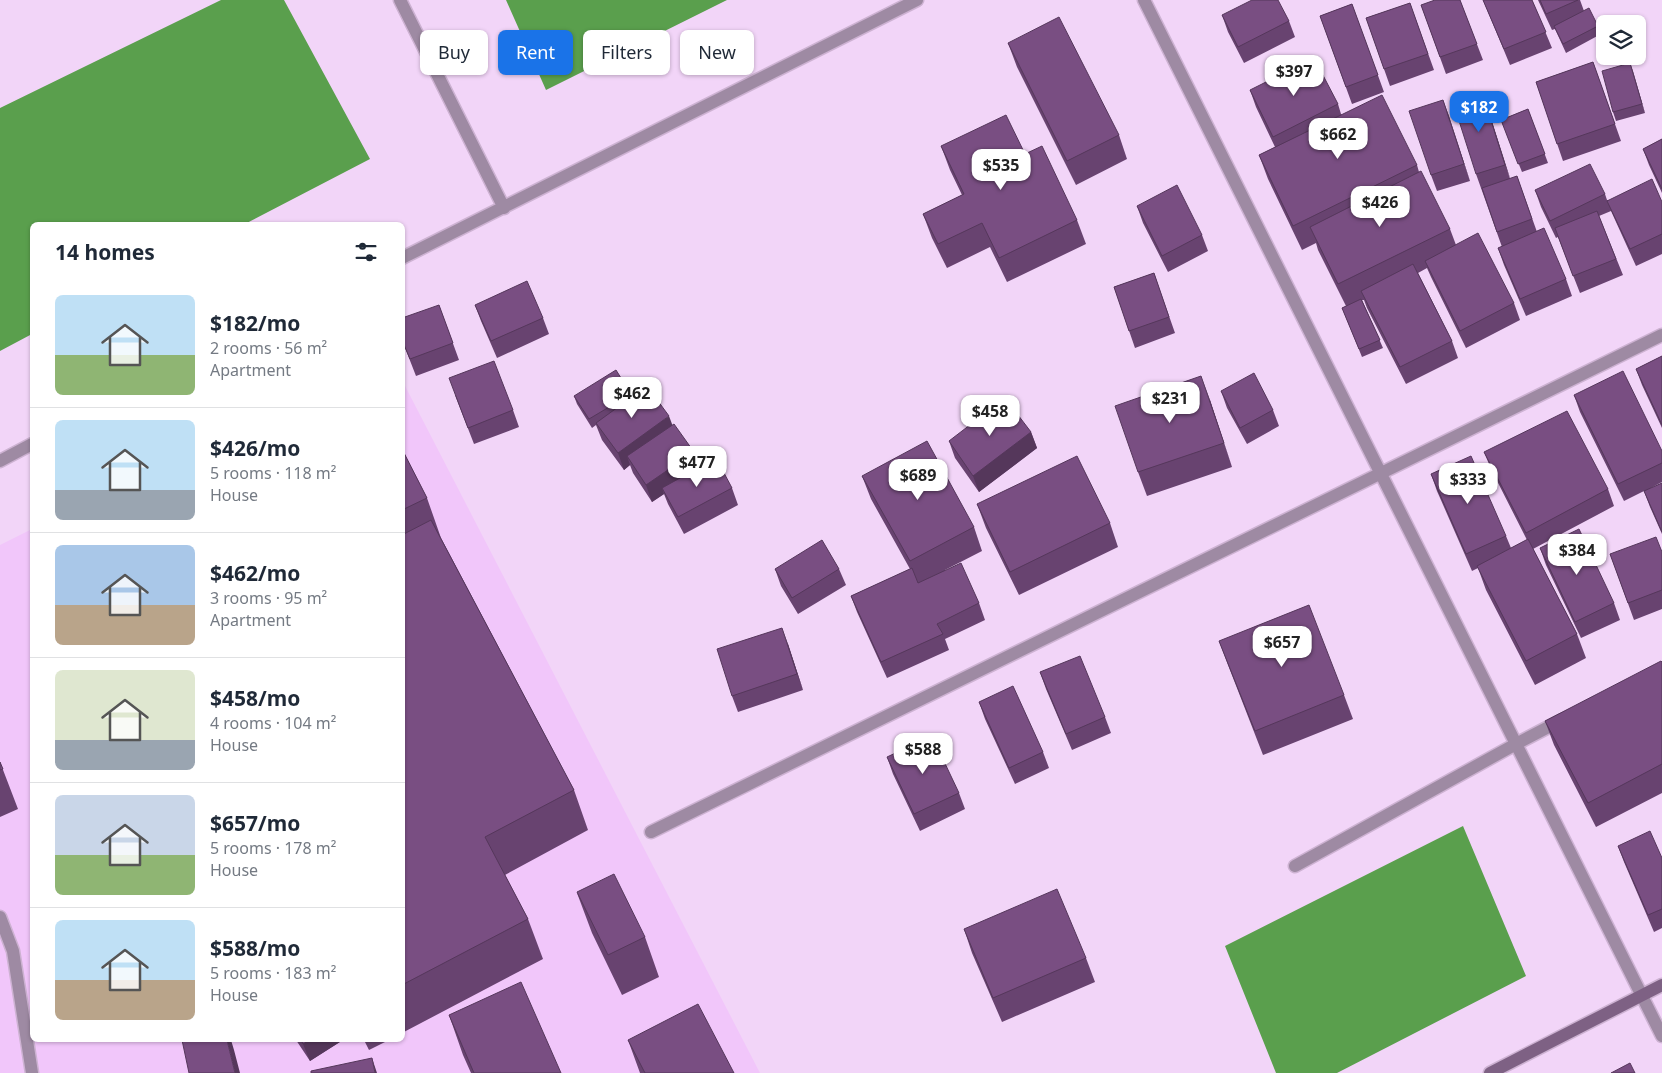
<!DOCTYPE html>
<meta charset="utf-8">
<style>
body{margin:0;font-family:"Noto Sans",sans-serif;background:#f6f6f7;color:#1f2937;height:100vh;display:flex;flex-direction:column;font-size:19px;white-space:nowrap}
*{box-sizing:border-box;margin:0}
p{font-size:16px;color:#747a83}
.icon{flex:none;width:28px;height:28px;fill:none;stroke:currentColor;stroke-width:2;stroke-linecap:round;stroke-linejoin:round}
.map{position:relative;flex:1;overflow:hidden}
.drawer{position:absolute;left:30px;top:222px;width:375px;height:820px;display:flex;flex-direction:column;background:#fff;border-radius:8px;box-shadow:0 1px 4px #0004}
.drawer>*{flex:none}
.top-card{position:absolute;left:420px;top:30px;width:475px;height:45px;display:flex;gap:10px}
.fabs{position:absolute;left:1596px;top:15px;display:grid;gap:10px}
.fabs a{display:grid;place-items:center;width:50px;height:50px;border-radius:8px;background:#fff;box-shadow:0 1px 4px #0004;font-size:25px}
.price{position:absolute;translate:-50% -42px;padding:0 11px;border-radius:10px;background:#fff;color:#222;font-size:16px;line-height:32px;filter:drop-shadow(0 1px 2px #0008)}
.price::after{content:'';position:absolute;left:50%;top:30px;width:15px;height:11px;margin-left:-8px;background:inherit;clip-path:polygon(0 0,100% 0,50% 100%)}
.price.current{background:#1a73e8;color:#fff}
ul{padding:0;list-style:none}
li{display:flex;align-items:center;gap:15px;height:125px;padding:0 25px}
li+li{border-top:1px solid #e0e1e3}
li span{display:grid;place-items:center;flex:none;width:140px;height:100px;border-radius:8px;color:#555}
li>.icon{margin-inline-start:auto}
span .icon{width:60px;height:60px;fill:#fffc;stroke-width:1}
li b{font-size:21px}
h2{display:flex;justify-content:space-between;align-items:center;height:60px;padding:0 25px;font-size:21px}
.tag{padding:0 18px;border-radius:8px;background:#fff;box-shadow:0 1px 4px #0004;font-size:18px;line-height:45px}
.tag.current{background:#1a73e8;color:#fff}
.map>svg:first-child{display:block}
.built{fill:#f1c6fa}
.water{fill:#5a9f4d}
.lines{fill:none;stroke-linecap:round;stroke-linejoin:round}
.lane-casing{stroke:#cdb2d2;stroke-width:15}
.street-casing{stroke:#cdb2d2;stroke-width:15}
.secondary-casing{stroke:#cdb2d2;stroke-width:15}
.lane{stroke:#9e8aa3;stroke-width:12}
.street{stroke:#9e8aa3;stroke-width:12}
.secondary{stroke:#7e6184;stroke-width:12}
.wall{fill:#684370}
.shaded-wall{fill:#55375b}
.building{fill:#794e82;stroke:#55375b}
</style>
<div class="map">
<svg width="1662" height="1073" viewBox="0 0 1662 1073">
<rect width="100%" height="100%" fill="#f2d5f8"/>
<path class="built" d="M403 382 760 1073H0V545L32 529V1040H402Z"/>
<path class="water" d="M221 0H284L370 159 243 225H32V334L0 351V108Z
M506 0H727L546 90Z
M1463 826 1526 976 1337 1073H1276L1225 946Z"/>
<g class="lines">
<defs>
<path id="lane" d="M0 917 13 951 32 1073"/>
<path id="street" d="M400 0 504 208
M1144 0 1662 1036
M402 258 917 0
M0 461 32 444
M651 832 1662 335
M1295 866 1516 744 1562 720"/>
<path id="secondary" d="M1490 1073 1662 985"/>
</defs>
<use href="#lane" class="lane-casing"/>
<use href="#street" class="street-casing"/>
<use href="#secondary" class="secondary-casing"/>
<use href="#lane" class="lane"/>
<use href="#street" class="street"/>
<use href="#secondary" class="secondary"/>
</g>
<path class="wall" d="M1460 0 1483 60 1446 74 1421 5Z
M1483 0H1532L1552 48 1510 65Z
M1538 0H1580L1584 11 1598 26 1601 34 1566 53 1555 29 1552 30Z
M1410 3 1434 70 1390 86 1366 18Z
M1352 4 1384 92 1352 104 1320 16Z
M1222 15 1289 21 1295 37 1244 63 1228 32Z
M1008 43 1119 135 1127 159 1076 185 1017 67Z
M1593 62 1621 141 1563 161 1536 82Z
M1630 63 1645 113 1616 121 1613 112Z
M1250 90 1338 104 1341 114 1417 165 1419 172 1450 229 1456 245 1514 303 1520 320 1466 348 1431 277 1427 268 1418 273 1452 341 1458 358 1406 384 1367 308 1364 300H1362L1383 348 1362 357 1342 308 1346 306 1318 250 1316 243 1302 250 1268 179 1259 155 1275 147 1256 107Z
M1443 100 1470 181 1437 191 1431 175Z
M1488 109 1510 179 1517 176 1537 232 1566 279 1572 296 1526 316 1504 265 1498 248 1502 247 1476 174Z
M1528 109 1548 163 1522 172 1501 120Z
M1662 139V193L1649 165 1643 149Z
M941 146 1025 154 1077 220 1086 244 1007 282 990 247 947 268 932 238 923 214 962 195 950 170Z
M1535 190 1605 194 1607 200 1662 202V254L1636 266 1611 211 1599 216 1623 275 1580 293 1558 237 1556 238 1541 207Z
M1137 206 1202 235 1208 251 1168 272 1143 223Z
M1154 273 1175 333 1135 348 1114 287Z
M439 305 459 360 416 376 402 340Z
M475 305 543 318 549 334 497 358 481 321Z
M1662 356V428L1642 385 1636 369Z
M1221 391 1273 410 1279 426 1247 444 1227 408Z
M631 394 632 397 672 425 694 452 699 468 732 488 738 505 684 534 668 504 664 494 652 502 633 473 630 465 624 470 602 440 596 425 592 428 577 404 574 396Z
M455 395 513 410 519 427 474 444Z
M1574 395 1662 451V482L1647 490 1662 483V534L1650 507 1644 491 1624 501 1580 412Z
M1210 400 1232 467 1147 496 1138 472Z
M1031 432 1037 448 979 492 955 458 949 441Z
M402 449 427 498 441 538 574 790 588 830 505 875 528 919 543 959 402 1033Z
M1484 452 1608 489 1614 506 1533 549 1577 634 1586 658 1535 685 1486 590 1478 568 1472 571 1437 491 1431 474 1506 536 1511 548 1527 540 1491 469Z
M862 476 974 527 982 551 945 570 979 603 985 620 945 639 949 650 887 678 857 612 851 596 910 569 871 499Z
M977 504 1110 523 1118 547 1019 595 986 528Z
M1540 548 1614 603 1620 620 1581 638 1546 565Z
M1662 552V609L1634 620 1610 554Z
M775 569H839L846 585 798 614 781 586Z
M1219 641 1344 695 1353 719 1263 755 1228 665Z
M788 644 803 690 738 712 732 696Z
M1662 662V793L1596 827 1554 745 1545 721Z
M1040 672 1105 717 1111 733 1072 750 1046 689Z
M979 702 1043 752 1049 768 1015 784 985 719Z
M887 757 959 793 965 809 920 831 893 774Z
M0 762 18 809 0 817Z
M1618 846 1662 858V928L1654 932 1624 862Z
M577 893 645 937 659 977 622 995 592 933Z
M964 929 1086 958 1095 982 1002 1022 972 953Z
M449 1015 561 1073H471L463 1055Z
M296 1040H343L310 1061Z
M364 1040H389L369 1050Z
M628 1040 734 1073H640Z"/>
<path class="shaded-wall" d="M1630 63 1633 71 1645 113 1642 104Z
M1482 92 1488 109 1511 181 1505 165Z
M1443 100 1449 116 1470 181 1464 164Z
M1201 376 1210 400 1232 467 1224 443Z
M669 416 675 432 627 456 630 465 624 470 618 453Z
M1031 432 1037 448 979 492 973 476Z
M694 452 700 469 662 488 664 494 652 502 646 485Z
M782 628 788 644 803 690 797 674Z
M227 1040H231L234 1050 240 1073H235Z
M310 1040H343L310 1061 303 1044Z
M372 1058 377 1073H375Z"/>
<path class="building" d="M1252 0H1278L1289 21 1238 47 1222 15Z
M1435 0H1460L1477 44 1440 57 1421 5Z
M1483 0H1532L1546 32 1504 49Z
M1540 0H1578L1546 14Z
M1410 3 1428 54 1384 69 1366 18Z
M1352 4 1378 75 1346 87 1320 16Z
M1589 8 1598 26 1563 44 1554 26Z
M1059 17 1119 135 1067 161 1008 43Z
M1314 58 1338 104 1273 137 1250 90Z
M1593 62 1615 124 1557 144 1536 82Z
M1630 63 1642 104 1613 112 1602 71Z
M1482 92 1505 165 1476 174 1453 102Z
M1382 95 1417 165 1293 226 1259 155Z
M1443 100 1464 164 1431 175 1409 111Z
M1528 109 1545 154 1518 164 1501 120Z
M1006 115 1025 154 1042 146 1077 220 999 258 982 223 938 244 923 214 964 194 941 146Z
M1662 139V189L1643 149Z
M1590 164 1605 194 1550 221 1535 190Z
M1421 171 1450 229 1338 284 1310 227Z
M1517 176 1532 219 1497 232 1482 188Z
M1652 179 1662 202V234L1630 249 1607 201Z
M1177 185 1202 235 1162 256 1137 206Z
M1597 211 1616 259 1573 276 1555 228Z
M1544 228 1566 279 1520 299 1498 248Z
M1478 233 1514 303 1460 331 1425 261Z
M1413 264 1452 341 1400 367 1361 291Z
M1154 273 1169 317 1129 331 1114 287Z
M527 281 543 318 491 341 475 305Z
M1361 299 1380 340 1359 349 1342 308Z
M439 305 453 343 410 359 402 340V318Z
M1662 356V425L1636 369Z
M494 361 513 410 468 428 449 378Z
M616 370 631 394 589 419 574 396Z
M1623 371 1662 451V463L1618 484 1574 395Z
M1254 373 1273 410 1240 428 1221 391Z
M1201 376 1224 443 1138 472 1115 406Z
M647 386 669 416 618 453 596 423Z
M1005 398 1031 432 973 476 949 441Z
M1567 411 1608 489 1526 533 1484 452Z
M674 424 694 452 646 485 627 456Z
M927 441 974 527 910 561 862 476Z
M402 449 427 498 402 510Z
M1077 456 1110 523 1010 572 977 504Z
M1471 456 1506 536 1466 554 1431 474Z
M716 458 732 488 678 517 662 488Z
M1662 483V532L1644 491Z
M431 520 574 790 485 837 528 919 402 985V535Z
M1579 529 1614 603 1575 622 1540 548Z
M1656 537 1662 552V590L1628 603 1610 554Z
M1528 539 1577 634 1526 661 1477 566Z
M822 540 839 569 792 598 775 569Z
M961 563 979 603 937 624 943 634 881 662 851 596 912 568 918 583Z
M1309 605 1344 695 1255 731 1219 641Z
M782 628 797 674 732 696 717 649Z
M1080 656 1105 717 1066 734 1040 672Z
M1661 661 1662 662V764L1588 803 1545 721Z
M1013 686 1043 752 1009 768 979 702Z
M932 736 959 793 914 814 887 757Z
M0 762 3 769 0 770Z
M1650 831 1662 858V909L1648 915 1618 846Z
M614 874 645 937 608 955 577 892Z
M1057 889 1086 958 993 998 964 929Z
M521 982 561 1073H474L449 1015Z
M698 1004 734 1073H645L628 1040Z
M182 1040H227L235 1073H189Z
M301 1040H310L303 1044Z
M372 1058 375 1073H311V1071Z
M1630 1063 1635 1073H1611Z"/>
</svg>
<div class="fabs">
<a><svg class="icon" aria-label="layers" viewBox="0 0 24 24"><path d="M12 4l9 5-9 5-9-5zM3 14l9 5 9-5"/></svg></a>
</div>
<b class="price" style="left:1294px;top:97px">$397</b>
<b class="price current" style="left:1479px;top:133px">$182</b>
<b class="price" style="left:1338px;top:160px">$662</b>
<b class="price" style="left:1001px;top:191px">$535</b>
<b class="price" style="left:1380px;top:228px">$426</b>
<b class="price" style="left:632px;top:419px">$462</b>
<b class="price" style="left:1170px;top:424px">$231</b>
<b class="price" style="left:990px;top:437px">$458</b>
<b class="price" style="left:697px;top:488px">$477</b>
<b class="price" style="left:918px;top:501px">$689</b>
<b class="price" style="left:1468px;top:505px">$333</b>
<b class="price" style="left:1577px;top:576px">$384</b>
<b class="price" style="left:1282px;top:668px">$657</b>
<b class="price" style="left:923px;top:775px">$588</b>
<div class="top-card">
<a class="tag">Buy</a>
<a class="tag current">Rent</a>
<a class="tag">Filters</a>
<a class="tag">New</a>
</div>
<section class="drawer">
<h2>14 homes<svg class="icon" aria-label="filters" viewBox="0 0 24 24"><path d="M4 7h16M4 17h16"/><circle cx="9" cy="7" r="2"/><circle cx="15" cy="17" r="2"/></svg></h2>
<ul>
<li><span style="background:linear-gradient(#bfe0f5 60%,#8fb573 0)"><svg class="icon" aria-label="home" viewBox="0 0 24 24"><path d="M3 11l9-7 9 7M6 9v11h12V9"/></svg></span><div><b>$182/mo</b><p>2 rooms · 56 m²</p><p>Apartment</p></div></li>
<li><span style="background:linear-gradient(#bfe0f5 70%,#9aa5b1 0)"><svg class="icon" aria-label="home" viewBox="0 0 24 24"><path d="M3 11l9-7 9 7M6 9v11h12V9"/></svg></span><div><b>$426/mo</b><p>5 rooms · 118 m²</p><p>House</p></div></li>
<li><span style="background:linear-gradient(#a9c7e8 60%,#b9a48a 0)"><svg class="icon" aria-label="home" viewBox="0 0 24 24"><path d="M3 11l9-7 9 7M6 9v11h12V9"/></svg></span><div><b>$462/mo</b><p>3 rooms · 95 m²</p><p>Apartment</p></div></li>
<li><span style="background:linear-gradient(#dfe7d0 70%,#9aa5b1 0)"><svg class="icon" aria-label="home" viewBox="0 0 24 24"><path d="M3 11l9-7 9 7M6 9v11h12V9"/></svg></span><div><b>$458/mo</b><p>4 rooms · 104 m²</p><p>House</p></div></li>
<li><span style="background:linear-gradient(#c9d6e8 60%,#8fb573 0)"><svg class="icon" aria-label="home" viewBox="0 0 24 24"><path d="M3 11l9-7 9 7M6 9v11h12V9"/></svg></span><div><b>$657/mo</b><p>5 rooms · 178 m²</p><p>House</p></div></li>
<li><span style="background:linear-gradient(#bfe0f5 60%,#b9a48a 0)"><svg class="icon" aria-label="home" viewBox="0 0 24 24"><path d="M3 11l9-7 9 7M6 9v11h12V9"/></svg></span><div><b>$588/mo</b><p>5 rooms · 183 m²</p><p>House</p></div></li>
</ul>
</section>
</div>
